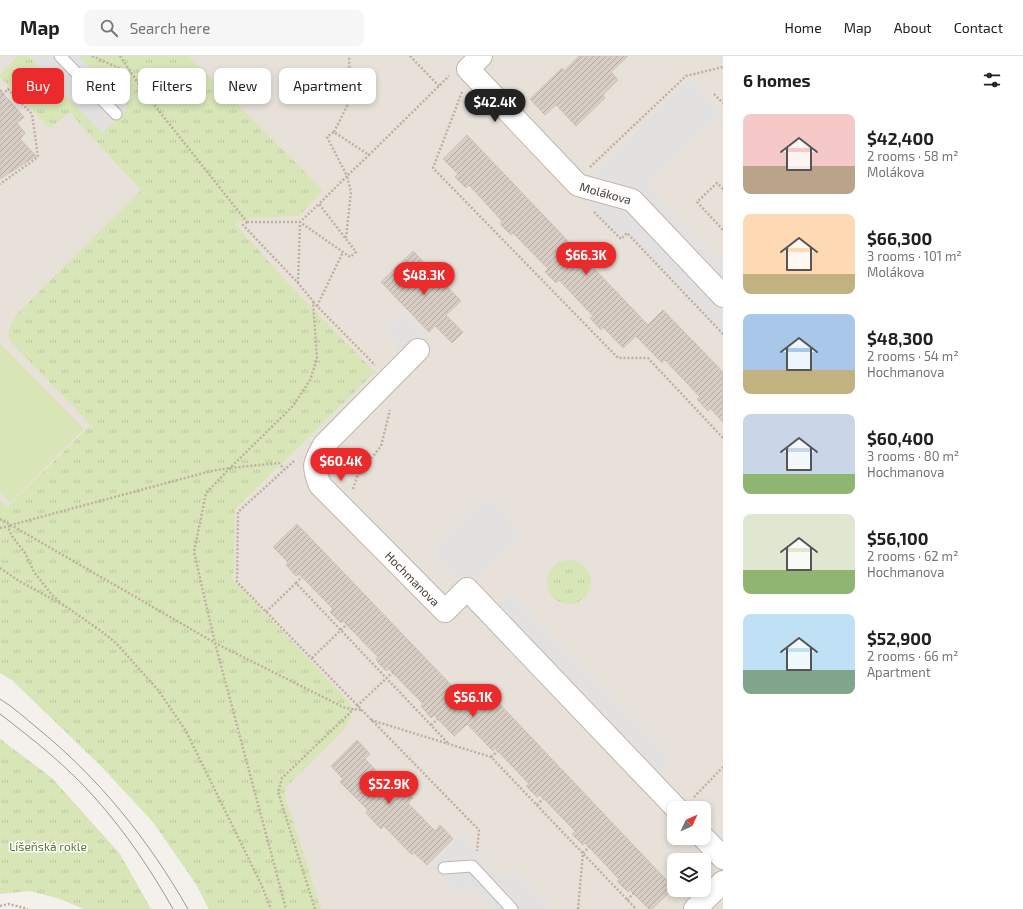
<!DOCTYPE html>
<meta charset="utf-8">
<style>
body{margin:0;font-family:"Exo 2",sans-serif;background:#f6f6f6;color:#202124;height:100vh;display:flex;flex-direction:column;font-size:15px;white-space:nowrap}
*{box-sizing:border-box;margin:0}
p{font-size:13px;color:#757577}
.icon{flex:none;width:22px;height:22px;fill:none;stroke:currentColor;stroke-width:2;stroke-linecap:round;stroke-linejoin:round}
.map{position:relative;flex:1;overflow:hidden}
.details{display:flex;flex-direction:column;background:#fff;width:300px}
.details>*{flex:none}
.banner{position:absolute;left:12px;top:12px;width:380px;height:36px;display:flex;gap:8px}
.needle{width:26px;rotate:46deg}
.buttons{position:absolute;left:667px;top:745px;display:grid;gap:8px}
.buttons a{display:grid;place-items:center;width:44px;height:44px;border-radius:8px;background:#fff;box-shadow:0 2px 6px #0003;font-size:20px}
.price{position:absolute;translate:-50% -34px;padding:0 9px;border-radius:14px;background:#eb2b2b;color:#fff;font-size:13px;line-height:26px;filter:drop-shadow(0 1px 2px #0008)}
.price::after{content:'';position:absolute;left:50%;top:24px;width:12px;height:9px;margin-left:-6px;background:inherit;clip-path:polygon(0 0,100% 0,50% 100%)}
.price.selected{background:#222;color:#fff}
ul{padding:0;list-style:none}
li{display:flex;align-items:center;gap:12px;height:100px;padding:0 20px}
li span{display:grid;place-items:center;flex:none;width:112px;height:80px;border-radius:8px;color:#555}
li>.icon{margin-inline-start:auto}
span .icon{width:48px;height:48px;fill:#fffc;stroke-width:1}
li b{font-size:17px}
h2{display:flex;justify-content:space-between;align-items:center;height:48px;padding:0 20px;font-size:17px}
.pill{padding:0 14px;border-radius:8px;background:#fff;box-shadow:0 2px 6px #0003;font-size:14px;line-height:36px}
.pill.selected{background:#eb2b2b;color:#fff}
header{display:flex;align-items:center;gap:24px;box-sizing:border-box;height:56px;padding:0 20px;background:#fff;border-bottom:1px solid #e0e0e0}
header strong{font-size:19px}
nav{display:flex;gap:22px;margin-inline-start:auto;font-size:14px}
.search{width:280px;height:36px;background:#f6f6f6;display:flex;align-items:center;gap:10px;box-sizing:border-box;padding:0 14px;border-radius:8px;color:#757577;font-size:15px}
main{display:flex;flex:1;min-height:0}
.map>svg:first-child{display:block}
.residential{fill:#e8e1d9;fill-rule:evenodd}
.park{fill:url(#park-tufts)}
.pitch{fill:#d8e5b7}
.parking{fill:#e3e1df}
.building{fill:url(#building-hatch);stroke:#d0c1b5}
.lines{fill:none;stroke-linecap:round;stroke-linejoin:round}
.lane-casing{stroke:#bfb6ae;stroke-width:13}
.street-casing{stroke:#bfb6ae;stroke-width:24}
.path{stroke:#c0b0a0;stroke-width:2.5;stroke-dasharray:2 2;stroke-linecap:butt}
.lane{stroke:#fff;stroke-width:11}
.street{stroke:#fff;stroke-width:22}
.tram{stroke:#999;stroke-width:1}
.labels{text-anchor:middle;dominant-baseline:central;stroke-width:3;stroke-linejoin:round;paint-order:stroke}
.street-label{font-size:12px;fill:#484039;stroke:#fff}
.park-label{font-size:12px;fill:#55772f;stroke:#fff}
</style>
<header>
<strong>Map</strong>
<div class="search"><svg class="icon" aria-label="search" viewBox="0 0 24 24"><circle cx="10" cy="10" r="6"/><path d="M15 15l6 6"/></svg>Search here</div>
<nav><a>Home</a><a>Map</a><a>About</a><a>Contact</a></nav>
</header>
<main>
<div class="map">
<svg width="723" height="853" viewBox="0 0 723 853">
<defs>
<pattern id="park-tufts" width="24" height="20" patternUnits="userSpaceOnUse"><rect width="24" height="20" fill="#d8e5b7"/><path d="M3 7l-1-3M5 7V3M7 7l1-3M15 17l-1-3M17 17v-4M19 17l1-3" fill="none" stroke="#bbc69e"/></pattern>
<pattern id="building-hatch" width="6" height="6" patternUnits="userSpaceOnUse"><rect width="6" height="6" fill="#d8cdc4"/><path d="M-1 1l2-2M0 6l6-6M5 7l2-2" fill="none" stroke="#b1a8a0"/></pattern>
</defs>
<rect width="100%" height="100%" fill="#f4f0eb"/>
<path class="residential" d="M0 0H723V853H209L196 828 153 766 100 709 12 624 0 617ZM674 752H704V782H674ZM674 804H704V834H674Z"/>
<path class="park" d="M18 0H188L285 96 323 135 299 160 250 162 235 168 287 226 375 316 235 453 233 523 351 648V661L344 674 285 732V740L321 853H209L196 828 153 766 100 709 12 624 0 617V445L7 451 91 369 10 285C7 275 10 269 15 260L141 134 69 56 51 73 0 21V18Z
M547 526a22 22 0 1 1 44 0a22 22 0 1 1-44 0Z
M0 683 52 722 120 798 151 853H84L57 842 29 835 0 838Z"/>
<path class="pitch" d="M0 287 84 373 10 446 0 435Z"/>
<path class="parking" d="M29 0H78L128 52 102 77Z
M691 22 723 57 647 130 723 209V278L627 177 621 183 573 135Z
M402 256 433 289 413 307 383 274Z
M488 440 525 479 467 533 431 494Z
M510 536 672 705 644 732 482 563Z
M461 780 503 824 514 814 551 853H490L469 831 459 840 430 810Z"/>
<path class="building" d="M579 0H628L611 16 618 24 603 39 605 42 576 70 556 49 545 59 530 43 562 12 564 15Z
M0 34 24 61 17 67 25 77 20 83 36 100 0 123Z
M467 79 648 269 663 254 723 316V366L710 352 708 355 697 343 700 341 665 304 662 307 636 280 623 292 603 271 601 274 590 262 593 260 578 244 559 224 556 227 545 216 548 213 513 177 511 179 500 168 502 165 469 129 466 132 455 121 458 118 443 103Z
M413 195 461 245 446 259 463 276 452 287 435 270 429 276 381 226Z
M297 468 478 657 494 642 674 832 652 853H649L630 834 628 836 617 825 619 823 585 787 583 789 572 778 575 775 540 739 537 741 526 730 529 728 495 692 493 695 467 668 454 680 434 659 431 662 421 650 423 648 389 613 386 615 376 604 378 601 343 565 341 567 330 556 333 553 299 518 296 520 286 509 288 506 273 491Z
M357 684 370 698 365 703 392 731 397 726 413 742 408 747 435 775 440 769 453 783 427 809 414 797 412 799 384 770 381 773 366 757 368 754 340 726 343 723 331 710Z"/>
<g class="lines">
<defs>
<path id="lane" d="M60 0 116 58
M444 812 472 810 512 853"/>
<g id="street">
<path id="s1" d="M481 0 468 13 578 129 632 144 723 240"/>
<path id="s2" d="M418 294 324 389C314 407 312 410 320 429L445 555 467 533 676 752"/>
<path d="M704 782 723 802"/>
<path d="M695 853 723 826"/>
</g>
</defs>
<use href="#lane" class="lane-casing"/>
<use href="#street" class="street-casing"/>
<path class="path" d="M92 0 130 17
M120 0 144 36 247 166
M410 0 439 30
M0 34 3 38 8 33 32 58 38 101 0 128
M462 36 433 112 618 302H648L723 382
M714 38 723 47
M334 76 350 44 349 0
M590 111 686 20 723 11
M723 133 717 127 697 146 723 174
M594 156 621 183 627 177 723 278
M247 166 243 169 298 227 313 245 317 303 310 324 293 350 230 412 206 437 194 496 215 587 286 853
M247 166H300L350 201 356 196 319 148 347 120 327 81 334 76 369 99 449 20
M346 182 351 136 347 120 369 99
M298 227 300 166 319 148
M313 246 375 309
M317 250 343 196
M294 405 238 456 237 526 479 774 477 795
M285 414 279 407 230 412 211 415 11 469 215 587 345 652 361 654
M353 433 357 421 381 390 390 354
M0 463 11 469
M11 469 9 474 12 480 25 497 34 516 52 539 61 547
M0 472 10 470
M0 512 19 525 65 550 101 575 116 587 158 634 186 675 261 828 271 853
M296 527 302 521
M266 556 296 527 448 687
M312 602 347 568
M357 650 393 616
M371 664 491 701 636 853
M431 669 438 663
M491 701 498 695
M694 741 723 711
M537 749 543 743
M627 844 634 837
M0 850 9 848 28 853
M315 853 278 736 282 722 354 653
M578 853 583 797 589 791"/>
<use href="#lane" class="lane"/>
<use href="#street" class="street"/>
<path class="tram" d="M0 643C13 651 24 661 36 671 99 722 148 783 188 853
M0 658C34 684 68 711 96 743 126 777 151 814 173 853"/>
</g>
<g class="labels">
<g class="street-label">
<text stroke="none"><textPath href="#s1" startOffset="207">Molákova</textPath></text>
<text stroke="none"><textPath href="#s2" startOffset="308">Hochmanova</textPath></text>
</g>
<g class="park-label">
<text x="48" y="790">Líšeňská rokle</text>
</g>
</g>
</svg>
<div class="buttons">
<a><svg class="needle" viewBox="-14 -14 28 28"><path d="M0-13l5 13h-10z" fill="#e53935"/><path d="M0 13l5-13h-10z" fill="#757577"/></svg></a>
<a><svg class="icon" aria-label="layers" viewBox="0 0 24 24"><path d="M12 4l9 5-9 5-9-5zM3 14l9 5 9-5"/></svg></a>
</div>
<b class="price selected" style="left:495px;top:67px">$42.4K</b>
<b class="price" style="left:586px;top:220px">$66.3K</b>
<b class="price" style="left:424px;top:240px">$48.3K</b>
<b class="price" style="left:341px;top:426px">$60.4K</b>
<b class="price" style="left:473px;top:662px">$56.1K</b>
<b class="price" style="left:389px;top:749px">$52.9K</b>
<div class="banner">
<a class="pill selected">Buy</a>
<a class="pill">Rent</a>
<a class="pill">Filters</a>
<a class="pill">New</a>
<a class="pill">Apartment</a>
</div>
</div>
<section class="details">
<h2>6 homes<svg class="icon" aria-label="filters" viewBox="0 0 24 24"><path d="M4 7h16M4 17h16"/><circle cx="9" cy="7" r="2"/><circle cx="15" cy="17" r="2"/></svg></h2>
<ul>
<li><span style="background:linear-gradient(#f6c9c9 65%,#b9a48a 0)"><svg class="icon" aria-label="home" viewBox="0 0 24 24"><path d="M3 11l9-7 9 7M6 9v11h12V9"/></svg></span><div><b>$42,400</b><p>2 rooms · 58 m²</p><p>Molákova</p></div></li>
<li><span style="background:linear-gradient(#ffd9b3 75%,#c2b280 0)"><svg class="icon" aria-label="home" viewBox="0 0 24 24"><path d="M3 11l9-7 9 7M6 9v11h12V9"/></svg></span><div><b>$66,300</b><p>3 rooms · 101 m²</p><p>Molákova</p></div></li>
<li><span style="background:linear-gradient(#a9c7e8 70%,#c2b280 0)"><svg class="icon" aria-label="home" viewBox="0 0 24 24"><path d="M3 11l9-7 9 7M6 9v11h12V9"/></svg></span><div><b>$48,300</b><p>2 rooms · 54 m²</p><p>Hochmanova</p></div></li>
<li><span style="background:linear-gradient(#c9d6e8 75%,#8fb573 0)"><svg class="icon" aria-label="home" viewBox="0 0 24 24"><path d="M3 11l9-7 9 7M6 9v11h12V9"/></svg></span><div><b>$60,400</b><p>3 rooms · 80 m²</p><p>Hochmanova</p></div></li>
<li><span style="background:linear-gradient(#dfe7d0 70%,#8fb573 0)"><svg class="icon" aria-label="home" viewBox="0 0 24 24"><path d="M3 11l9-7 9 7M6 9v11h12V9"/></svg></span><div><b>$56,100</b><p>2 rooms · 62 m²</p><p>Hochmanova</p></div></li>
<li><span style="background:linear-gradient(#bfe0f5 70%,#7fa58c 0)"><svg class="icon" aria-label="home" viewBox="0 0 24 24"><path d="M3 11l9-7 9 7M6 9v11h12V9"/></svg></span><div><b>$52,900</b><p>2 rooms · 66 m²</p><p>Apartment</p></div></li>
</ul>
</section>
</main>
